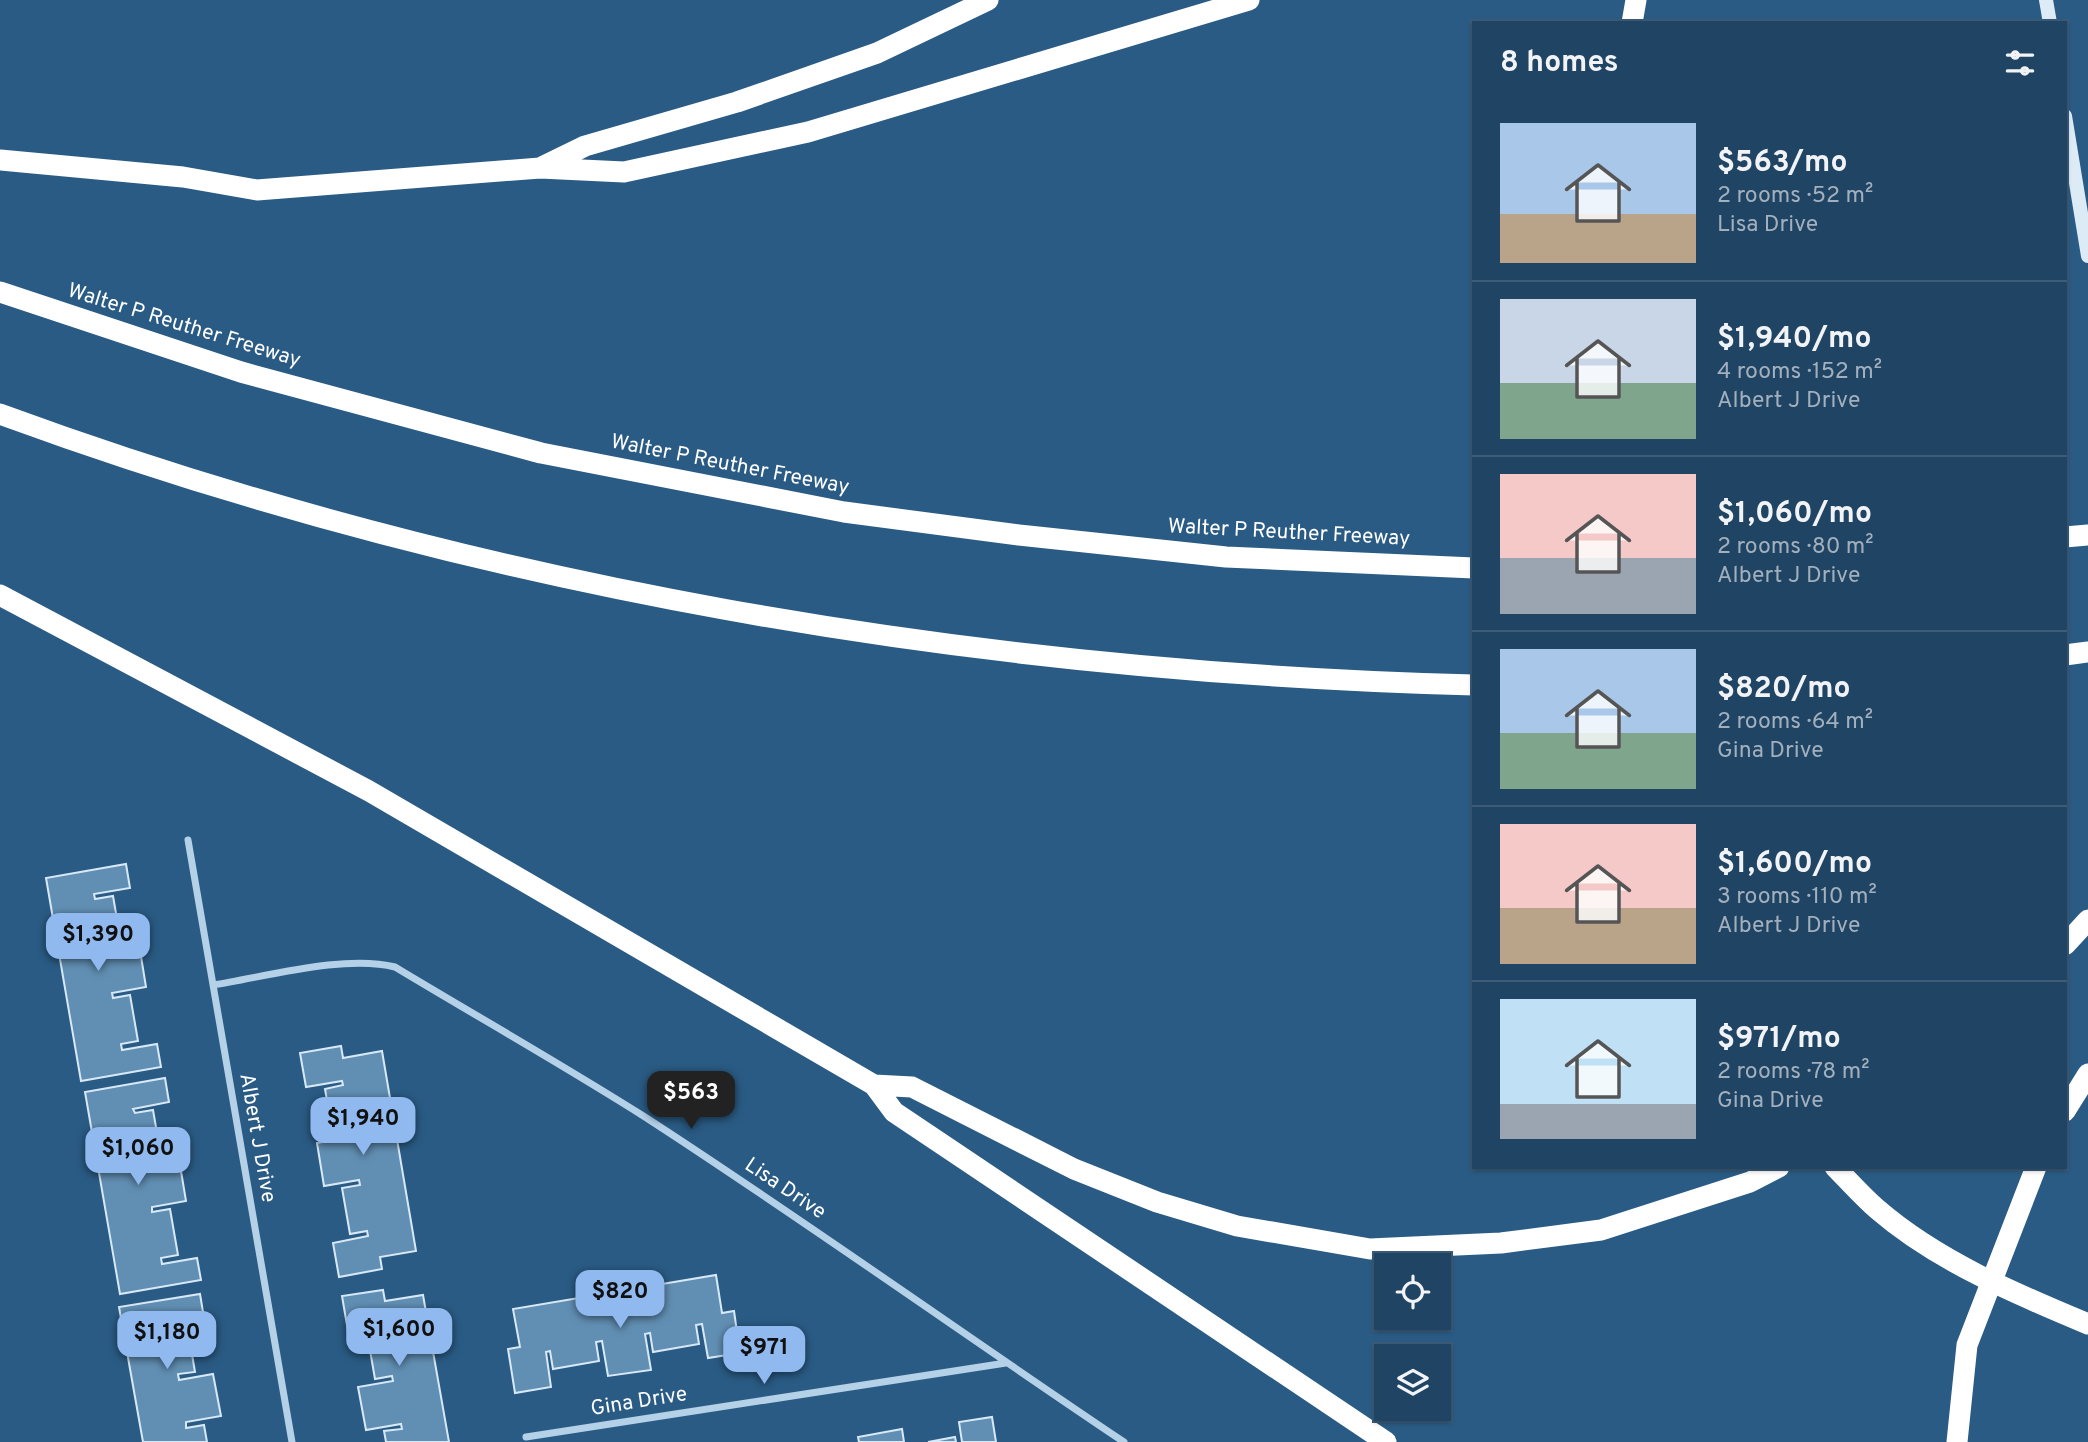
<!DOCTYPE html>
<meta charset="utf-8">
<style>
body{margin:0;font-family:Overpass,sans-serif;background:#2d4e6c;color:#f1f3f6;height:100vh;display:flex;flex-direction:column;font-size:26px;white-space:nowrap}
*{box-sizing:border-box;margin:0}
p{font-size:23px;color:#a2b0be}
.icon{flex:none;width:38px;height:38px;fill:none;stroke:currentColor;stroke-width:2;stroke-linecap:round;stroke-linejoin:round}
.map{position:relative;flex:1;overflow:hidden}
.sheet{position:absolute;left:1472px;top:21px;width:595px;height:1148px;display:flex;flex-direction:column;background:#204463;border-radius:0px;box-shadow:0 2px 5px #0004,0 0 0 2px #3d5c78}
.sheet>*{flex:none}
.buttons{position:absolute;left:1374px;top:1253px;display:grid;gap:14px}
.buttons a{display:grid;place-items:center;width:77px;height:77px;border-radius:0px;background:#204463;box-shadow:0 2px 5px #0004,0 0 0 2px #3d5c78;font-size:35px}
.price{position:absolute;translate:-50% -60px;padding:0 16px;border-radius:14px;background:#90b9f0;color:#111;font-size:23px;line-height:46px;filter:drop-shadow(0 2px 4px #0008)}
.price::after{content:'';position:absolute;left:50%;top:42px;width:21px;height:16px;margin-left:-10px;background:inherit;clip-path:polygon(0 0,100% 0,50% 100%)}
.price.active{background:#222;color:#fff}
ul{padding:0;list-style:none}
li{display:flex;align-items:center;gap:21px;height:175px;padding:0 28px}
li+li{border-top:2px solid #3d5c78}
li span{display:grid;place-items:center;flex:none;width:196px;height:140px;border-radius:0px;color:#555}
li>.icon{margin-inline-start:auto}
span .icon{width:84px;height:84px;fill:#fffc;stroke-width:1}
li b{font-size:30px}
h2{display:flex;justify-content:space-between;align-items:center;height:84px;padding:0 28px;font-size:30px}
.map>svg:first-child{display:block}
.building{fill:#618fb3;stroke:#d7e8f6;stroke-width:2}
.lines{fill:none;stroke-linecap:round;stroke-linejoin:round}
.street{stroke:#b4d1e7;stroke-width:7}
.secondary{stroke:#ddebf6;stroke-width:14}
.highway{stroke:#fff;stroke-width:21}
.highway-bridge{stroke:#fff;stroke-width:21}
.labels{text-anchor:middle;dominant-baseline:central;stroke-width:5;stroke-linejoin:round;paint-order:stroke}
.street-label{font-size:21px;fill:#fff;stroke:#2a5b84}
</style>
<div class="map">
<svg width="2088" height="1442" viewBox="0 0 2088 1442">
<rect width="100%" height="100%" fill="#2a5b84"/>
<path class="building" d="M126 864 130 888 94 894 95 899 113 896 121 942 104 945 105 950 139 944 146 987 112 993 113 998 130 995 138 1041 121 1044 122 1050 157 1044 161 1067 81 1081 46 878Z
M341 1046 343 1058 382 1051 416 1251 380 1257 382 1269 339 1277 333 1243 368 1236 367 1231 350 1234 342 1188 360 1185 359 1180 324 1186 317 1143 351 1137 350 1132 333 1135 325 1089 343 1085 342 1081 306 1087 300 1053Z
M165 1078 169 1102 133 1109 135 1113 153 1110 161 1156 144 1159 145 1164 179 1159 186 1201 152 1207V1212L170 1209 178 1255 161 1258 162 1264 197 1258 201 1280 120 1294 85 1092Z
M716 1275 722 1313 734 1311 740 1353 708 1358 702 1324 696 1325 699 1344 653 1352 650 1333 645 1334 651 1370 608 1376 602 1341 596 1342 599 1361 553 1369 550 1351 546 1352 551 1387 515 1393 508 1349 520 1347 513 1309Z
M383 1290 385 1301 423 1295 449 1442H386L384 1431 402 1429 401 1424 366 1430 358 1387 393 1381 392 1376 375 1379 367 1333 385 1329 384 1325 348 1331 342 1296Z
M200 1294 204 1318 168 1324 169 1328 187 1325 195 1372 178 1374 179 1380 213 1374 221 1416 186 1422V1428L204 1425 207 1442H143L119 1307Z
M992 1417 996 1442H962L959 1422Z
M902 1429 904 1442H859L858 1437Z
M955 1437 956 1442H928Z"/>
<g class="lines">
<path class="street" d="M188 840 292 1442
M213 985C265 977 345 954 395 967 478 1017 563 1065 645 1117 807 1222 964 1335 1124 1442
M526 1437 1006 1363"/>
<path class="secondary" d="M2046 0 2050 23
M2065 116 2088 256"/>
<path class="highway" d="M1632 23 1636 0
M0 160 183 177 257 190 540 168 624 172 808 132 1249 0
M542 167 585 146 737 102 877 53 988 0
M0 292 241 372 541 453 844 512 1019 535 1226 557 1474 568
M0 414C471 587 973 672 1474 685
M2065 537 2088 535
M0 595 369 791 874 1085 894 1112 1386 1442
M2065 655 2088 652
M2065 945 2088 920
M874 1085 912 1087 1074 1169 1157 1202 1237 1226 1370 1249 1501 1243 1601 1230 1750 1182 1779 1167
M2065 1111 2088 1074
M1957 1442 1967 1345 2036 1167"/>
<path class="highway-bridge" d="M1835 1167C1849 1181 1862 1196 1877 1209 1937 1261 2016 1294 2088 1324"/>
</g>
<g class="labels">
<g class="street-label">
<text transform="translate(184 326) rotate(17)">Walter P Reuther Freeway</text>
<text transform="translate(730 465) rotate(11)">Walter P Reuther Freeway</text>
<text transform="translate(1289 533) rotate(3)">Walter P Reuther Freeway</text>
<text transform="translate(257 1138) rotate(80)">Albert J Drive</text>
<text transform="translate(785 1189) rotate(34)">Lisa Drive</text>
<text transform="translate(639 1402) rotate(-9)">Gina Drive</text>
</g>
</g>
</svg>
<div class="buttons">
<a><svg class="icon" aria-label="locate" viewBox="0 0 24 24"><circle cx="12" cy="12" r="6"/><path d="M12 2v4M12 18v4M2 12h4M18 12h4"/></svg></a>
<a><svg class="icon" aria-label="layers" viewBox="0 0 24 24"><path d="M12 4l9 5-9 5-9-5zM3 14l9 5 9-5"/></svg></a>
</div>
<b class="price" style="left:98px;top:973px">$1,390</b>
<b class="price active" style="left:691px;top:1131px">$563</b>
<b class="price" style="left:363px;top:1157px">$1,940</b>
<b class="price" style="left:138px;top:1187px">$1,060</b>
<b class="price" style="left:620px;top:1330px">$820</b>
<b class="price" style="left:399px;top:1368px">$1,600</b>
<b class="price" style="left:167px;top:1371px">$1,180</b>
<b class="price" style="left:764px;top:1386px">$971</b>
<section class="sheet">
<h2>8 homes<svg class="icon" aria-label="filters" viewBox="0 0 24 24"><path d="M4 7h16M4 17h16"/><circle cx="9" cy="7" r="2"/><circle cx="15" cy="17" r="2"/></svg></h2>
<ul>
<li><span style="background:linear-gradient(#a9c7e8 65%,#b9a48a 0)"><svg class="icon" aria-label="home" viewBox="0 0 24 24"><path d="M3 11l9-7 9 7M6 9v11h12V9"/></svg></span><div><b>$563/mo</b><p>2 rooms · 52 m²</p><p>Lisa Drive</p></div></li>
<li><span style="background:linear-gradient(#c9d6e8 60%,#7fa58c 0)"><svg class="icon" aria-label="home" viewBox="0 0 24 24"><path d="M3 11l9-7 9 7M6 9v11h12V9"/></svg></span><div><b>$1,940/mo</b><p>4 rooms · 152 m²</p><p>Albert J Drive</p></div></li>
<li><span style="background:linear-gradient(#f6c9c9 60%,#9aa5b1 0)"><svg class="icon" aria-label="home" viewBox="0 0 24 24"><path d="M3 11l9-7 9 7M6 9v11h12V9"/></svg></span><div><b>$1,060/mo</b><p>2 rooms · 80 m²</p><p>Albert J Drive</p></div></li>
<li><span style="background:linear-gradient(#a9c7e8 60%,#7fa58c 0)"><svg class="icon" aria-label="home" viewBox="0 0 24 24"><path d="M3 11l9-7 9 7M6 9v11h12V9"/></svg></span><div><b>$820/mo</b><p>2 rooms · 64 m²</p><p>Gina Drive</p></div></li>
<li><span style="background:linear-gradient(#f6c9c9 60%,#b9a48a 0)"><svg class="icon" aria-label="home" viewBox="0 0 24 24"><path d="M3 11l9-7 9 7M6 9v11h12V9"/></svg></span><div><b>$1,600/mo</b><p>3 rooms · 110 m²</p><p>Albert J Drive</p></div></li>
<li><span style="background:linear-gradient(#bfe0f5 75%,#9aa5b1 0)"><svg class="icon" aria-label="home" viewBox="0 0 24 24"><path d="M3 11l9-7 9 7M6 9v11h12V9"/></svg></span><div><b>$971/mo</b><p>2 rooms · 78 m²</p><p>Gina Drive</p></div></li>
</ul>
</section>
</div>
